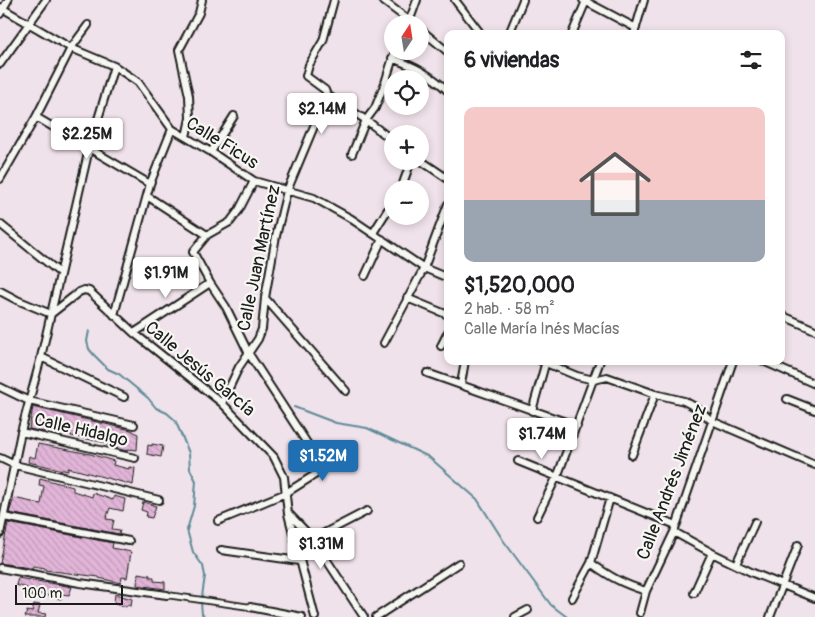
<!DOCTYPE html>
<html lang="es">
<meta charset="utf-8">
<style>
body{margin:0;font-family:Pangolin,sans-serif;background:#f2f2f2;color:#202124;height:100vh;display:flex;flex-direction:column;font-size:19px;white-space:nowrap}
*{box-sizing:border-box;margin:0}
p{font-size:16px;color:#757577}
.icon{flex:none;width:28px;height:28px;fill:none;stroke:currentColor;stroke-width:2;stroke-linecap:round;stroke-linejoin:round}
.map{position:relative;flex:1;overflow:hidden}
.details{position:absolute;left:444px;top:30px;width:341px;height:335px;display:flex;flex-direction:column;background:#fff;border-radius:10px;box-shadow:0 2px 8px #0003}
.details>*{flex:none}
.needle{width:32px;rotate:12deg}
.tools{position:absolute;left:384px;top:15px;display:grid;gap:10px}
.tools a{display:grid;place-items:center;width:45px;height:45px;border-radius:50%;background:#fff;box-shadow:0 2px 8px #0003;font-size:25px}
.scale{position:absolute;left:15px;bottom:12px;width:108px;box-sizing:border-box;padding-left:5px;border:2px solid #1c1c1c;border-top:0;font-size:14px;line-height:18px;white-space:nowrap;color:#1c1c1c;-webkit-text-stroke:4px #f6f6f2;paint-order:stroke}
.price{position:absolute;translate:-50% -42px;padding:0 11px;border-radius:5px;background:#fff;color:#222;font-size:16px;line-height:32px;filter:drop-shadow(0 1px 2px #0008)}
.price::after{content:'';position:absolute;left:50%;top:30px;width:15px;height:11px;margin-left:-8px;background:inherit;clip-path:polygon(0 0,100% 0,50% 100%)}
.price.selected{background:#1f6fb2;color:#fff}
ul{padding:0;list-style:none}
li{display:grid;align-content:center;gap:10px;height:265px;padding:0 20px}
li+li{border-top:1px solid #e0e0e0}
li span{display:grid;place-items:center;height:155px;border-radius:10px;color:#555}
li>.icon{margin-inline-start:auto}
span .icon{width:90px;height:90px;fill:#fffc;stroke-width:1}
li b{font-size:21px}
h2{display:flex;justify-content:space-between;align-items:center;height:60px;padding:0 20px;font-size:21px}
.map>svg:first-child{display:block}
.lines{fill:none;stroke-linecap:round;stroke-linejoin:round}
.stream{stroke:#5d8b97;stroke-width:2}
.building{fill:url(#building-back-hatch);stroke:#1c1c1c}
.pedestrian-casing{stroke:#1c1c1c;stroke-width:8}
.minor-casing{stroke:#1c1c1c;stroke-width:10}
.pedestrian{stroke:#f6f6f2;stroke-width:4.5}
.minor{stroke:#f6f6f2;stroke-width:6}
.labels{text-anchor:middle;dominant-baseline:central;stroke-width:4.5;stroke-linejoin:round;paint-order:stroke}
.street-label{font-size:18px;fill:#1c1c1c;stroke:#f6f6f2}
</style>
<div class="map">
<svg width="815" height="617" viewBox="0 0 815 617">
<defs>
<pattern id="building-back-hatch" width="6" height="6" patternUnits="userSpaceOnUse" patternTransform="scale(1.25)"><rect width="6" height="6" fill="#e2b5d8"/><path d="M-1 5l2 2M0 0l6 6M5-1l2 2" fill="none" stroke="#c19bb9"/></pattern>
</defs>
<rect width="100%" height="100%" fill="#f0e2ea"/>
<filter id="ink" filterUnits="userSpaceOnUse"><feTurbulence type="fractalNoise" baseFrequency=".02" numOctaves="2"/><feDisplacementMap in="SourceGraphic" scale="10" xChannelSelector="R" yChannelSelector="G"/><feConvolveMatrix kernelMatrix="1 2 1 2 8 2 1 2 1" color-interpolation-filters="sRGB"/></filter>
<g filter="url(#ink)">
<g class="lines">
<path class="stream" d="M89 331 87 341 89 349 94 355 108 369 119 374 148 398 156 408 167 413 175 420 184 441 189 453 190 469 196 481 194 506 187 530 193 552 203 566 205 576 201 603 202 614 205 617
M294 407 336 423 367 428 429 457 477 499 503 540 551 605 567 617"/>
</g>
<path class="building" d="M33 407 131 430 138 434 137 450 128 449 127 451 107 446 108 443 71 436V434L45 430 44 432 29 429Z
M38 444 90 454 114 461 113 465 129 469V467L135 468 133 485 77 470 68 468V471L28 462 29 456 35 458Z
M152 444 163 446 161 457 147 454 148 445 152 446Z
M40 478 73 487V491L89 496 92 497 93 493 113 500 114 496 125 499 123 511 110 508 106 519 114 520 112 529 120 530 119 534 9 513 14 498 41 504 44 486 39 485Z
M143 502 156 506 152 518 146 517 147 512 141 510Z
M8 523 113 543 112 548 131 552 127 578 122 577 121 583 99 578V577L45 570V568L33 566 32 568H29L0 563Z
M138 573 150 575V577H154V581L165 582V589L137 585Z
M18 578 61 585 72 587 69 595 62 594 61 599 33 592 31 597 25 596 27 588 16 585Z
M115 594 132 599 131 606 127 605 126 607 114 603Z
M34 604 40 605 38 613 46 614 45 617H25L27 611 32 612Z"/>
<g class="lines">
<defs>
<path id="pedestrian" d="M167 595 250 607"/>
<path id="minor" d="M382 0 414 24
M455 0 481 34
M583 0 636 28
M0 7 71 48 114 66 138 82 172 129 211 152 254 181 314 198 350 218 424 268 448 278
M0 14 8 0
M409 22 417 0
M420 29 448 52
M509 34 523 0
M572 34 586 1
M634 34 644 0
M392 58C415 67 430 74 448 91
M0 64 46 0
M327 95 366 120 392 140
M36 117 150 184
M186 137 190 118 189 96 179 50 199 13 202 0
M211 152 234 116
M352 154 366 120 375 108 385 83 395 51
M420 160 448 179
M0 179 36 117 71 48 88 25
M401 189 411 161
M147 196 207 235
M0 224 60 273
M373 233 392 203
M365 276 382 239
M0 291 17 300 51 314 79 292 84 290 89 291 134 333 222 403 274 457 284 477 288 514 315 617
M265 298 346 391
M407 298 448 315
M114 315 150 184 172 129
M781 315 815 330
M134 333 210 283
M384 343 424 268 448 204
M441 346 448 332
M41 357 124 397
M541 361 577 376 594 380 607 377 655 394 684 401 697 408 712 421 815 465
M763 361 815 384
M427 373 577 426
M461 384 465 361
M0 387 29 401 134 425
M787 399 815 410
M222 403 239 367 258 339 262 329 265 298 276 236 287 191 327 95 325 90 306 76 309 65 323 41 334 0
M532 411 546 361
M21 432 135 458
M632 455 655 394
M0 458 15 465 159 500
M518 461 676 525
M289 514 313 539 364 617
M4 517 129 541
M537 517 559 472 600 361
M218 521 286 493 316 474 321 462 316 457 249 354 226 307 210 283 193 252 207 235 230 222 239 210 254 181
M674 532 712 553 753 573 815 598
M0 534 21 432 41 357 89 149 114 66
M313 539 367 511
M221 550 299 561
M591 563C610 577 623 584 646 591
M736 564 755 522
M0 568 80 583 167 595
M694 593 712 553
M572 598 591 563 610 498
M250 607 302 617
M640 613 646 591 674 532 733 361
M376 617 459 563
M515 617 528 610
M770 617 798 545"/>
</defs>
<use href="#pedestrian" class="pedestrian-casing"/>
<use href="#minor" class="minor-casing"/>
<use href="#pedestrian" class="pedestrian"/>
<use href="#minor" class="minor"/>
</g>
</g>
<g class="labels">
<g class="street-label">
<text transform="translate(222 143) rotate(32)">Calle Ficus</text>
<text transform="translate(259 258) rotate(-78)">Calle Juan Martínez</text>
<text transform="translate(200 369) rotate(40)">Calle Jesús García</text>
<text transform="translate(81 430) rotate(13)">Calle Hidalgo</text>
<text transform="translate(672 482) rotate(-69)">Calle Andrés Jiménez</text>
</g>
</g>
</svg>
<div class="tools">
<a><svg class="needle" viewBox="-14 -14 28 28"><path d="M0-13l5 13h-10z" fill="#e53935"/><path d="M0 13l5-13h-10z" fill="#757577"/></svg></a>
<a><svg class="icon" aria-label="locate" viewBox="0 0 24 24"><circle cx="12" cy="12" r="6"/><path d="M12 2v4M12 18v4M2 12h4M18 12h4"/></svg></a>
<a>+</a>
<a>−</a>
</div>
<div class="scale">100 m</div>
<b class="price" style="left:322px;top:135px">$2.14M</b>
<b class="price" style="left:87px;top:160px">$2.25M</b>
<b class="price" style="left:166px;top:299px">$1.91M</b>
<b class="price" style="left:542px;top:460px">$1.74M</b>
<b class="price selected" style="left:323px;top:482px">$1.52M</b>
<b class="price" style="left:321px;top:570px">$1.31M</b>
<section class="details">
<h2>6 viviendas<svg class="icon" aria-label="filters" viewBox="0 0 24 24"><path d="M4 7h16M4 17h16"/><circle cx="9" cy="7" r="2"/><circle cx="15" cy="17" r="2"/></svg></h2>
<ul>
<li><span style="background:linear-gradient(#f6c9c9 60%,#9aa5b1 0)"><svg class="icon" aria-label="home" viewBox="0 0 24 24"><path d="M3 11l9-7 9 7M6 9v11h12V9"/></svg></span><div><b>$1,520,000</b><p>2 hab. · 58 m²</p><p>Calle María Inés Macías</p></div></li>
</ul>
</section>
</div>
